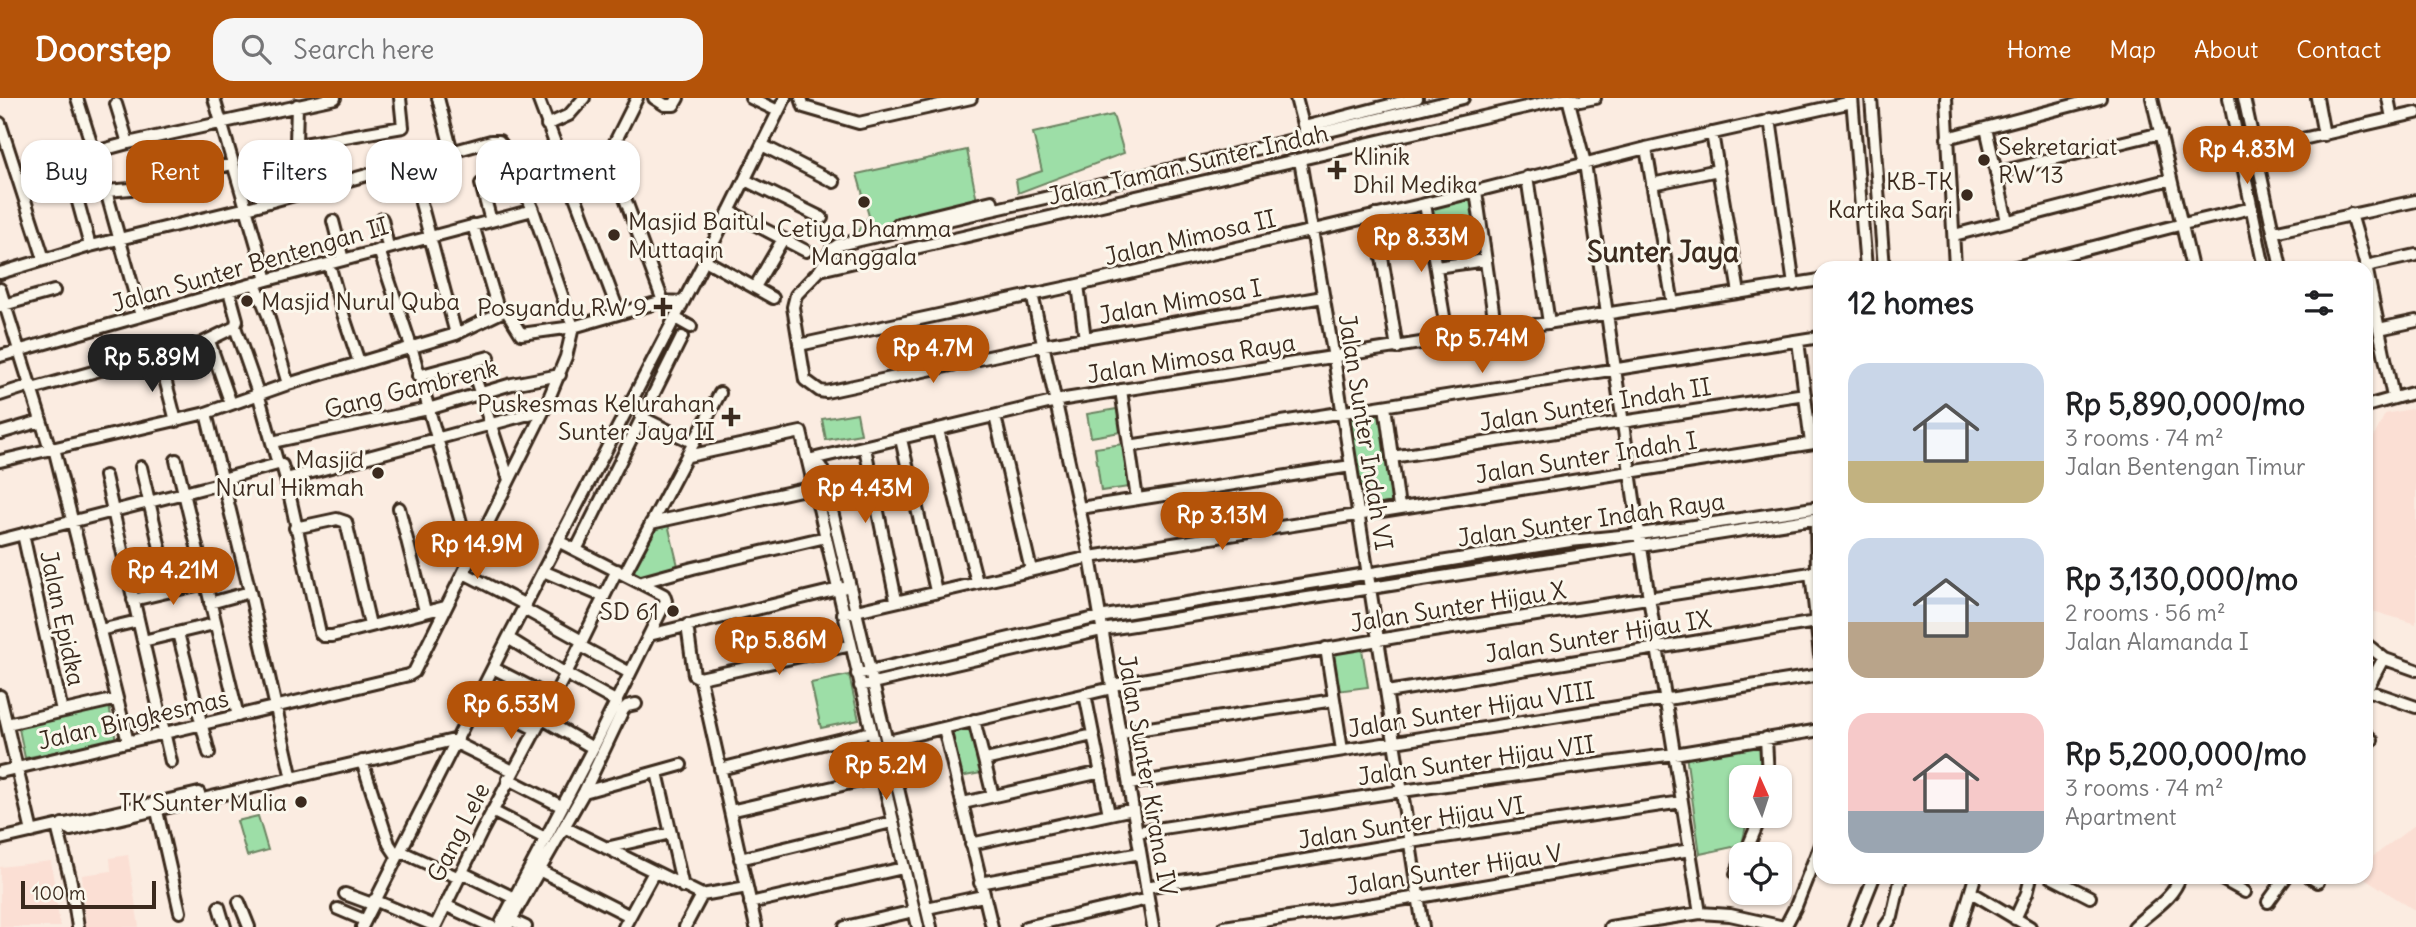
<!DOCTYPE html>
<meta charset="utf-8">
<style>
body{margin:0;font-family:Delius,sans-serif;background:#f6f6f6;color:#202124;height:100vh;display:flex;flex-direction:column;font-size:26px;white-space:nowrap}
*{box-sizing:border-box;margin:0}
p{font-size:23px;color:#757577}
.icon{flex:none;width:38px;height:38px;fill:none;stroke:currentColor;stroke-width:2;stroke-linecap:round;stroke-linejoin:round}
.map{position:relative;flex:1;overflow:hidden}
.drawer{position:absolute;left:1813px;top:163px;width:560px;height:623px;display:flex;flex-direction:column;background:#fff;border-radius:21px;box-shadow:0 2px 5px #0004}
.drawer>*{flex:none}
.banner{position:absolute;left:21px;top:42px;width:665px;height:63px;display:flex;gap:14px}
.needle{width:46px;rotate:357deg}
.controls{position:absolute;left:1729px;top:667px;display:grid;gap:14px}
.controls a{display:grid;place-items:center;width:63px;height:63px;border-radius:14px;background:#fff;box-shadow:0 2px 5px #0004;font-size:35px}
.scale{position:absolute;left:21px;bottom:18px;width:135px;box-sizing:border-box;padding-left:7px;border:4px solid #3b2a1e;border-top:0;font-size:19px;line-height:24px;white-space:nowrap;color:#3b2a1e;-webkit-text-stroke:5px #fbf7ec;paint-order:stroke}
.price{position:absolute;translate:-50% -60px;padding:0 16px;border-radius:24px;background:#b45309;color:#fff;font-size:23px;line-height:46px;filter:drop-shadow(0 2px 4px #0008)}
.price::after{content:'';position:absolute;left:50%;top:42px;width:21px;height:16px;margin-left:-10px;background:inherit;clip-path:polygon(0 0,100% 0,50% 100%)}
.price.selected{background:#222;color:#fff}
ul{padding:0;list-style:none}
li{display:flex;align-items:center;gap:21px;height:175px;padding:0 35px}
li span{display:grid;place-items:center;flex:none;width:196px;height:140px;border-radius:21px;color:#555}
li>.icon{margin-inline-start:auto}
span .icon{width:84px;height:84px;fill:#fffc;stroke-width:1}
li b{font-size:30px}
h2{display:flex;justify-content:space-between;align-items:center;height:84px;padding:0 35px;font-size:30px}
.chip{padding:0 24px;border-radius:21px;background:#fff;box-shadow:0 2px 5px #0004;font-size:24px;line-height:63px}
.chip.selected{background:#b45309;color:#fff}
header{display:flex;align-items:center;gap:42px;box-sizing:border-box;height:98px;padding:0 35px;background:#b45309;color:#fff}
header strong{font-size:33px}
nav{display:flex;gap:38px;margin-inline-start:auto;font-size:24px}
.search{width:490px;height:63px;background:#f6f6f6;display:flex;align-items:center;gap:18px;box-sizing:border-box;padding:0 24px;border-radius:21px;color:#757577;font-size:26px}
.map>svg:first-child{display:block}
.built{fill:#fbdfd4}
.green{fill:#9ddea7;stroke:#6c8462;stroke-width:2}
.lines{fill:none;stroke-linecap:round;stroke-linejoin:round}
.minor-casing{stroke:#3b2a1e;stroke-width:16}
.minor{stroke:#fbf7ec;stroke-width:10}
.poi-dot{fill:#3b2a1e;stroke:#fbf7ec;stroke-width:2.5}
.labels{text-anchor:middle;dominant-baseline:central;stroke-width:6;stroke-linejoin:round;paint-order:stroke}
.poi-label{font-size:24px;fill:#3b2a1e;stroke:#fbf7ec;text-anchor:end}
.street-label{font-size:24px;fill:#3b2a1e;stroke:#fbf7ec}
.quarter-label{font-size:28px;font-weight:bold;fill:#3b2a1e;stroke:#fbf7ec}
</style>
<header>
<strong>Doorstep</strong>
<div class="search"><svg class="icon" aria-label="search" viewBox="0 0 24 24"><circle cx="10" cy="10" r="6"/><path d="M15 15l6 6"/></svg>Search here</div>
<nav><a>Home</a><a>Map</a><a>About</a><a>Contact</a></nav>
</header>
<div class="map">
<svg width="2416" height="829" viewBox="0 0 2416 829">
<rect width="100%" height="100%" fill="#fbece1"/>
<filter id="ink" filterUnits="userSpaceOnUse"><feTurbulence type="fractalNoise" baseFrequency=".0143" numOctaves="2"/><feDisplacementMap in="SourceGraphic" scale="14" xChannelSelector="R" yChannelSelector="G"/><feConvolveMatrix kernelMatrix="1 2 1 2 8 2 1 2 1" color-interpolation-filters="sRGB"/></filter>
<g filter="url(#ink)">
<path class="built" d="M2416 310V526L2366 511V355L2385 316Z
M2416 726V813L2363 779H2366V764Z
M128 757 139 829H86L82 777 111 773 110 760Z
M51 763 60 829H0V769Z"/>
<path class="green" d="M1113 17 1124 55 1018 95 1016 82 1042 73 1033 35Z
M967 52 977 103 856 135 869 118 857 76Z
M1475 99 1483 150 1437 161 1429 110Z
M1117 311 1121 334 1091 339 1087 316Z
M857 315 861 336 826 342 822 321Z
M1382 316 1395 404 1363 409 1345 322Z
M1123 346 1129 389 1101 393 1095 350Z
M668 426 679 472 642 481 628 474 653 427Z
M1362 551 1368 589 1337 593 1332 555Z
M849 577 859 622 821 630 811 585Z
M109 608 116 642 25 660 18 626Z
M971 625 981 675 960 679 951 629Z
M1764 648 1757 679H1741V718H1748L1742 747 1700 756 1686 657Z
M258 718 268 752 247 758 237 723Z"/>
<g class="lines">
<defs>
<path id="minor" d="M77 0 106 93 141 218
M214 0 267 182
M438 0 452 54
M538 0 619 215
M637 0 611 52 610 60 663 203
M654 0 665 7H674L678 0
M751 0 778 13
M801 0 804 9 859 25 971 0
M1296 0 1305 34
M1568 0 1585 65 1642 456 1700 815
M1570 0 1580 3 1595 0
M1852 0 1866 170
M1871 0 1884 170
M1946 0 1955 170
M2152 0 2192 170
M2229 0 2264 170
M2244 0 2281 170
M2317 0 2324 37
M2388 0 2392 20
M116 6 128 45
M1770 21 1794 187
M0 25 44 161
M547 27 569 17 584 0
M1304 29 1417 0
M1986 30 2007 123
M1712 35 1739 195
M1947 40 2100 0
M296 46 297 7
M762 47 834 84
M286 49 403 29 400 0
M1646 50 1673 206
M2254 52 2416 15
M1300 62 1334 260 1423 829
M1996 75 2161 35
M1527 79 1549 225
M745 82 822 120
M481 86 491 123
M1652 86 1718 72
M106 93 131 91 232 66
M1476 93 1496 234
M421 105 456 236
M1425 106 1448 242
M729 113 806 153
M2351 116 2366 168 2393 299
M1375 117 1397 250
M382 121 388 149
M333 123 343 162
M898 126 992 103 994 111
M473 127 499 214
M2273 134 2416 103
M1954 137 2171 81
M90 148 69 71V61L128 45 335 0
M379 152 411 248 471 460
M705 162 773 200
M329 166 343 216 359 264
M2366 168 2416 157
M1436 169 1486 162
M2012 170 2183 126 2252 110
M820 172 1565 0
M0 175 90 148 247 110 491 43H499L509 56 533 112 573 229 566 259 544 312 414 574 409 577 0 674
M255 185 268 217 288 286
M1078 187 1085 241
M755 189 783 141
M0 191 50 351
M229 193 237 222 235 229 258 295 278 366 282 367 286 381 320 535 323 538H332L445 509
M1032 196 1090 459 1153 829
M1323 199 1044 247 826 294 820 293 805 282 793 209 796 197 820 172 832 151 838 147 1211 62 1463 0
M0 208 54 193
M675 220 691 229
M2379 231 2416 223
M209 243 231 306
M1798 243 1811 345
M799 247 1078 187 1425 106 1646 50 1852 4
M184 254 235 229
M0 258 267 182 533 112
M470 264 509 382
M418 278 489 259
M32 291 154 257 160 262 176 323
M1121 292 1137 401
M0 297 31 287
M1385 308 1399 409
M2366 308 2416 294
M206 315 250 494 292 681
M995 318 1031 472
M641 319 694 345
M938 332 977 484
M0 335 41 323
M901 341 936 493
M272 344 428 311 512 286 560 277
M1129 348 1820 239
M54 350 128 644
M865 350 896 502
M688 358 801 334 918 829
M1392 359 1805 296
M176 362 238 618
M808 362 1065 301 1820 182
M0 363 206 315 288 286 456 236 506 212 521 236 573 229 663 203 683 204
M141 369 170 493
M810 370 820 368 822 371 931 829
M105 378 171 664
M222 381 278 366
M286 381 544 312
M399 410 425 513
M1080 410 1351 368
M1816 420 1817 471 1811 475 1820 557
M651 425 814 389
M295 430 337 421 346 424 370 527
M23 436 62 613
M0 442 223 385
M576 452 682 239
M543 473 604 499
M464 475 526 507
M625 475 720 295
M642 484 693 470 826 439
M133 502 205 485
M210 505 250 494
M524 511 582 543
M843 516 1090 459 1820 344
M687 527 694 577 700 580
M100 532 138 523
M178 535 209 655
M649 537 843 490
M508 540 566 576 617 604
M143 543 214 526
M2366 546 2385 561
M580 548 630 575
M1326 550 1342 652
M493 570 552 600
M857 576 1099 519 1570 443 1640 436 1820 409
M700 580 756 829
M700 580 851 547
M1112 587 1420 535 1811 475
M860 588 1102 532 1820 420
M2367 592 2416 609
M2366 593 2382 563 2385 561 2416 572
M1387 594 1816 524
M1085 596 1109 716
M0 598 32 734
M478 602 535 631
M541 620 593 650
M974 622 993 698
M7 626 117 601
M944 630 992 829
M1120 636 1136 632 1334 602
M2366 636 2372 642
M1766 640 1768 679
M888 643 1112 590
M456 645 513 673
M985 662 1093 637
M362 663 389 746 397 758
M720 671 871 634
M657 674 683 789
M508 681 561 708
M1129 686 1820 577
M584 694 681 667
M963 705 1101 674
M157 713 180 814
M492 713 545 740
M730 713 881 678
M62 726 71 732 458 641
M57 728 71 784 78 829
M564 729 702 797 747 789
M1137 734 1402 693 1674 656 1820 632
M0 741 199 695
M971 746 1133 711
M606 750 671 735
M400 753 459 780
M1745 756 1761 718
M740 761 892 724
M539 772 630 818
M461 774 514 800
M1736 776 1741 764
M2051 779 2090 799
M2218 779 2245 794
M2310 779 2318 784
M980 785 1140 755
M1146 789 1410 744 1682 704
M1971 794 2030 829
M345 796 372 806
M374 802 435 828
M239 804 249 829
M2268 804 2286 779
M750 805 903 770
M445 807 492 829
M219 809 225 829
M927 810 983 798
M338 811 364 822
M2015 821 2027 795 2031 779
M511 822 526 829
M362 829 508 540 705 162 785 0
M435 829 482 733 573 562 617 472
M499 829 593 650 666 503 664 497 558 443
M507 829 584 694 623 612 627 608 636 606
M624 829 654 774
M685 829 702 797
M845 829 914 813
M1026 829 1148 801
M1224 829 1419 799 1690 752
M1610 829 1700 815 1730 817 1784 829
M1785 829 1796 808 1820 747
M1854 829 1874 779
M1885 829 1892 819 1901 779
M1960 829 1975 779
M2134 829C2150 812 2172 803 2180 779"/>
</defs>
<use href="#minor" class="minor-casing"/>
<use href="#minor" class="minor"/>
</g>
</g>
<g class="poi-dot">
<circle cx="1984" cy="62" r="7"/>
<path d="M1333.5 61.5h7v7h7v7h-7v7h-7v-7h-7v-7h7z"/>
<circle cx="1967" cy="97" r="7"/>
<circle cx="864" cy="104" r="7"/>
<circle cx="614" cy="137" r="7"/>
<circle cx="247" cy="203" r="7"/>
<path d="M659.5 198.5h7v7h7v7h-7v7h-7v-7h-7v-7h7z"/>
<path d="M727.5 308.5h7v7h7v7h-7v7h-7v-7h-7v-7h7z"/>
<circle cx="378" cy="375" r="7"/>
<circle cx="673" cy="513" r="7"/>
<circle cx="301" cy="704" r="7"/>
</g>
<g class="labels">
<g class="poi-label">
<text x="1998" y="48" text-anchor="start">Sekretariat<tspan x="1998" dy="28">RW 13</tspan></text>
<text x="1353" y="58" text-anchor="start">Klinik<tspan x="1353" dy="28">Dhil Medika</tspan></text>
<text x="1953" y="83">KB-TK<tspan x="1953" dy="28">Kartika Sari</tspan></text>
<text x="628" y="123" text-anchor="start">Masjid Baitul<tspan x="628" dy="28">Muttaqin</tspan></text>
<text x="864" y="130" text-anchor="middle">Cetiya Dhamma<tspan x="864" dy="28">Manggala</tspan></text>
<text x="261" y="203" text-anchor="start">Masjid Nurul Quba</text>
<text x="647" y="209">Posyandu RW 9</text>
<text x="715" y="305">Puskesmas Kelurahan<tspan x="715" dy="28">Sunter Jaya II</tspan></text>
<text x="364" y="361">Masjid<tspan x="364" dy="28">Nurul Hikmah</tspan></text>
<text x="659" y="513">SD 61</text>
<text x="287" y="704">TK Sunter Mulia</text>
</g>
<g class="street-label">
<text transform="translate(1188 66) rotate(-13)">Jalan Taman Sunter Indah</text>
<text transform="translate(1190 139) rotate(-13)">Jalan Mimosa II</text>
<text transform="translate(250 166) rotate(-16)">Jalan Sunter Bentengan II</text>
<text transform="translate(1180 203) rotate(-10)">Jalan Mimosa I</text>
<text transform="translate(1191 260) rotate(-9)">Jalan Mimosa Raya</text>
<text transform="translate(411 290) rotate(-14)">Gang Gambrenk</text>
<text transform="translate(1595 306) rotate(-9)">Jalan Sunter Indah II</text>
<text transform="translate(1366 334) rotate(81)">Jalan Sunter Indah VI</text>
<text transform="translate(1586 359) rotate(-9)">Jalan Sunter Indah I</text>
<text transform="translate(1591 421) rotate(-8)">Jalan Sunter Indah Raya</text>
<text transform="translate(1458 508) rotate(-9)">Jalan Sunter Hijau X</text>
<text transform="translate(63 520) rotate(78)">Jalan Epidka</text>
<text transform="translate(1598 538) rotate(-9)">Jalan Sunter Hijau IX</text>
<text transform="translate(1471 611) rotate(-9)">Jalan Sunter Hijau VIII</text>
<text transform="translate(133 621) rotate(-13)">Jalan Bingkesmas</text>
<text transform="translate(1476 662) rotate(-8)">Jalan Sunter Hijau VII</text>
<text transform="translate(1148 677) rotate(80)">Jalan Sunter Kirana IV</text>
<text transform="translate(1411 724) rotate(-9)">Jalan Sunter Hijau VI</text>
<text transform="translate(458 734) rotate(-63)">Gang Lele</text>
<text transform="translate(1454 771) rotate(-9)">Jalan Sunter Hijau V</text>
</g>
<g class="quarter-label">
<text x="1663" y="154">Sunter Jaya</text>
</g>
</g>
</svg>
<div class="controls">
<a><svg class="needle" viewBox="-14 -14 28 28"><path d="M0-13l5 13h-10z" fill="#e53935"/><path d="M0 13l5-13h-10z" fill="#757577"/></svg></a>
<a><svg class="icon" aria-label="locate" viewBox="0 0 24 24"><circle cx="12" cy="12" r="6"/><path d="M12 2v4M12 18v4M2 12h4M18 12h4"/></svg></a>
</div>
<div class="scale">100 m</div>
<b class="price" style="left:2247px;top:88px">Rp 4.83M</b>
<b class="price" style="left:1421px;top:176px">Rp 8.33M</b>
<b class="price" style="left:1482px;top:277px">Rp 5.74M</b>
<b class="price" style="left:933px;top:287px">Rp 4.7M</b>
<b class="price selected" style="left:152px;top:296px">Rp 5.89M</b>
<b class="price" style="left:865px;top:427px">Rp 4.43M</b>
<b class="price" style="left:1222px;top:454px">Rp 3.13M</b>
<b class="price" style="left:477px;top:483px">Rp 14.9M</b>
<b class="price" style="left:173px;top:509px">Rp 4.21M</b>
<b class="price" style="left:779px;top:579px">Rp 5.86M</b>
<b class="price" style="left:511px;top:643px">Rp 6.53M</b>
<b class="price" style="left:886px;top:704px">Rp 5.2M</b>
<div class="banner">
<a class="chip">Buy</a>
<a class="chip selected">Rent</a>
<a class="chip">Filters</a>
<a class="chip">New</a>
<a class="chip">Apartment</a>
</div>
<section class="drawer">
<h2>12 homes<svg class="icon" aria-label="filters" viewBox="0 0 24 24"><path d="M4 7h16M4 17h16"/><circle cx="9" cy="7" r="2"/><circle cx="15" cy="17" r="2"/></svg></h2>
<ul>
<li><span style="background:linear-gradient(#c9d6e8 70%,#c2b280 0)"><svg class="icon" aria-label="home" viewBox="0 0 24 24"><path d="M3 11l9-7 9 7M6 9v11h12V9"/></svg></span><div><b>Rp 5,890,000/mo</b><p>3 rooms · 74 m²</p><p>Jalan Bentengan Timur</p></div></li>
<li><span style="background:linear-gradient(#c9d6e8 60%,#b9a48a 0)"><svg class="icon" aria-label="home" viewBox="0 0 24 24"><path d="M3 11l9-7 9 7M6 9v11h12V9"/></svg></span><div><b>Rp 3,130,000/mo</b><p>2 rooms · 56 m²</p><p>Jalan Alamanda I</p></div></li>
<li><span style="background:linear-gradient(#f6c9c9 70%,#9aa5b1 0)"><svg class="icon" aria-label="home" viewBox="0 0 24 24"><path d="M3 11l9-7 9 7M6 9v11h12V9"/></svg></span><div><b>Rp 5,200,000/mo</b><p>3 rooms · 74 m²</p><p>Apartment</p></div></li>
</ul>
</section>
</div>
